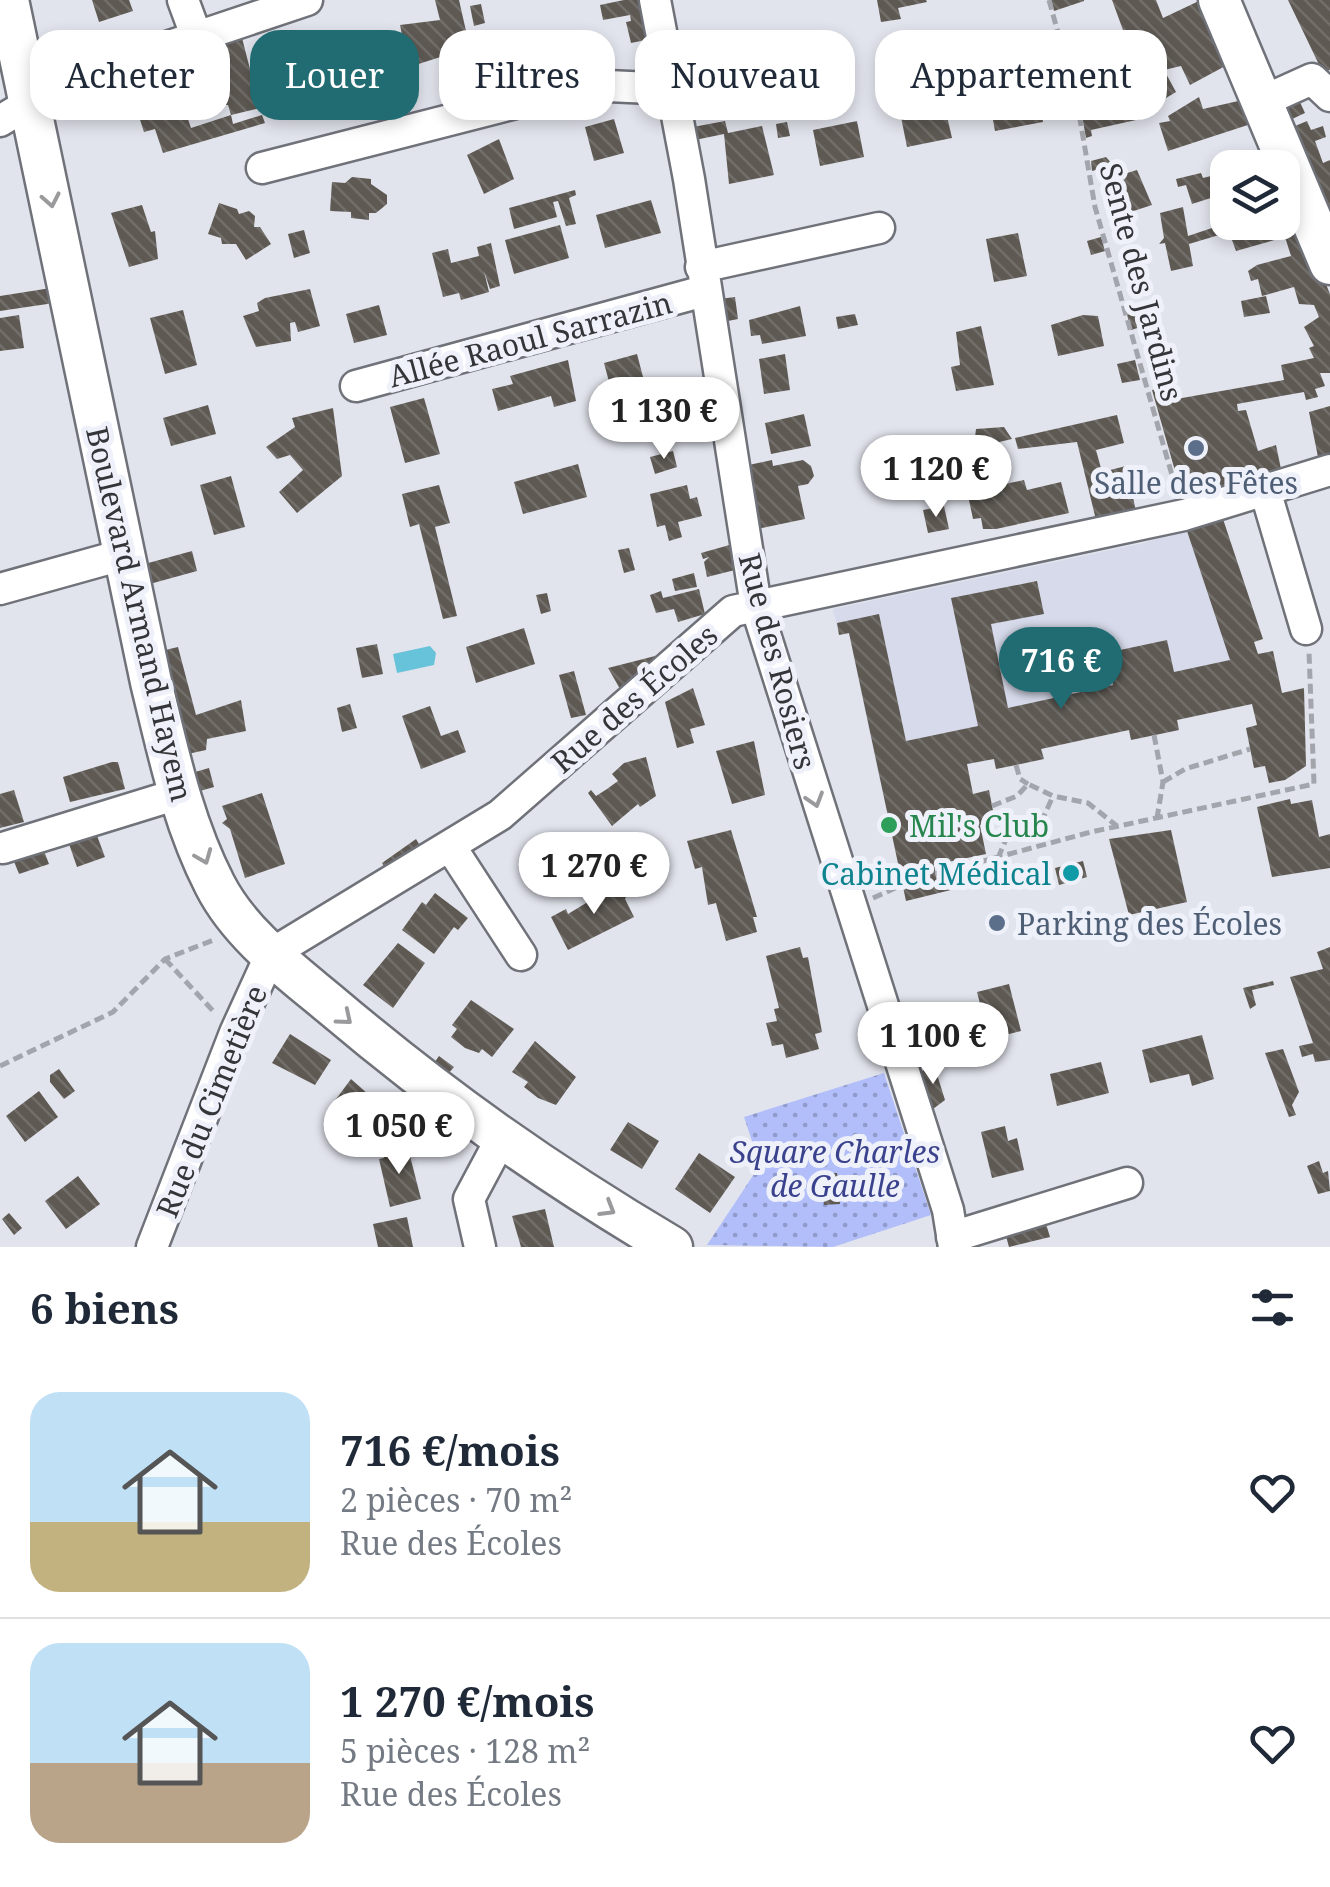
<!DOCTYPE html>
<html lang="fr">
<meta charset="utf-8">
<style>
body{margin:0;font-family:"Noto Serif",serif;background:#f2f2f3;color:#1f2937;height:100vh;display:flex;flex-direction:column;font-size:38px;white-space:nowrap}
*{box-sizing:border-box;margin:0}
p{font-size:32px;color:#747a83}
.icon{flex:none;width:55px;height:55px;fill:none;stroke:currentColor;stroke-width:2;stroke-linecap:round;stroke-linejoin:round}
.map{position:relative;height:1247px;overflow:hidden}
.panel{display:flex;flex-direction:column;background:#fff;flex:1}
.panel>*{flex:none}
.guide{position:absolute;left:30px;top:30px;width:1270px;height:90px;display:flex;gap:20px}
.fabs{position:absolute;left:1210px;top:150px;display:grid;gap:20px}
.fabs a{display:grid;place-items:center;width:90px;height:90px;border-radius:20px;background:#fff;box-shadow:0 5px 15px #0003;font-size:50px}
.price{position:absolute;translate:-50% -85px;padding:0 22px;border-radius:35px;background:#fff;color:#222;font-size:32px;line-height:65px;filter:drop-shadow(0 2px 5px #0008)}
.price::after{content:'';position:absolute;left:50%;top:60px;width:30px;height:22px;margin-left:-15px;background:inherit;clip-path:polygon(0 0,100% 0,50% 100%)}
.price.on{background:#216c73;color:#fff}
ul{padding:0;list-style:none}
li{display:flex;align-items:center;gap:30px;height:250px;padding:0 30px}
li+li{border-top:2px solid #e0e1e3}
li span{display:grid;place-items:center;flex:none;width:280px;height:200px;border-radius:30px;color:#555}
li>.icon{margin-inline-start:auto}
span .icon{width:120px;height:120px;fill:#fffc;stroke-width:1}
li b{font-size:42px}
h2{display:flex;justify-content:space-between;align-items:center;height:120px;padding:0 30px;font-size:42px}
.tag{padding:0 35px;border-radius:30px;background:#fff;box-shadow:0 5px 15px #0003;font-size:35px;line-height:90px}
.tag.on{background:#216c73;color:#fff}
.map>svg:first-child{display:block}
.built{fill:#d6daea}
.park{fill:url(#park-dots)}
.water{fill:#67c3d9}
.building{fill:url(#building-back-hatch)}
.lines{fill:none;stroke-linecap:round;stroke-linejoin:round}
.minor-casing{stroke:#70727a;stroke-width:35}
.major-casing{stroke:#70727a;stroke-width:45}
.path{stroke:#a3a5ac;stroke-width:5;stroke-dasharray:10 5;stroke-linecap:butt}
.minor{stroke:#fff;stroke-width:30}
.major{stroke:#fff;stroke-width:40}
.oneway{stroke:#9a9a9c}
.service-dot{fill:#5c6f8a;stroke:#eff1fa;stroke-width:4}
.leisure-dot{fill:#2e9e5b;stroke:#eff1fa;stroke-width:4}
.culture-dot{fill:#0f9aa8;stroke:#eff1fa;stroke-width:4}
.labels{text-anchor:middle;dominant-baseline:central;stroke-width:10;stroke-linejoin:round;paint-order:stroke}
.street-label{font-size:30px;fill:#343539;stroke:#eff1fa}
.service-label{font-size:30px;fill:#4e5e75;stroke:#eff1fa}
.leisure-label{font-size:30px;fill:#27864d;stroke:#eff1fa;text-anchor:start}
.culture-label{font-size:30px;fill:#0d838f;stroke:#eff1fa;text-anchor:end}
.park-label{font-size:30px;font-style:italic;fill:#3a428d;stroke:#eff1fa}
</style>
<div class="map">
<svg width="1330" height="1247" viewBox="0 0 1330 1247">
<defs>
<pattern id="park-dots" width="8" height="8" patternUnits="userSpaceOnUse" patternTransform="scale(2.5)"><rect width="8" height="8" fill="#b1befa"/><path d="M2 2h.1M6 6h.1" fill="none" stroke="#919bcb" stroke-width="1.8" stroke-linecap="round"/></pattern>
<pattern id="building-back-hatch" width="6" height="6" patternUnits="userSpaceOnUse" patternTransform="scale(2.5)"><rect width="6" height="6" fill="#5e5953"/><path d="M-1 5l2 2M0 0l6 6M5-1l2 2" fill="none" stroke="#726e6a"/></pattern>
</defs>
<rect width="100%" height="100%" fill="#e2e4ed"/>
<path class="built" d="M1186 528 1230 660 1177 720 1179 730 1131 740 1128 730 1042 748 1044 759 1016 765 996 769 993 759 880 782 849 634 839 635 833 609 1144 543Z"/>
<path class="park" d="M884 1073 931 1215 833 1247 707 1245 760 1165 744 1117Z"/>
<path class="water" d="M340 57 345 77 306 87 301 67Z
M430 646 436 653 434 665 397 673 393 654Z"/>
<path class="building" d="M92 0H129L133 11 99 22Z
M435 0H459L476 75 459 79 453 53 409 67 400 25 440 20Z
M624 0H641L651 39 631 43 626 22 631 21 630 15 603 20 600 5Z
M877 0H926L927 2 898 8 901 19 881 22Z
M1051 0H1084V1L1054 11Z
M1112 0H1156L1163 18 1201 0 1229 64 1190 85 1181 66 1164 70 1176 92 1151 107 1144 79 1139 81 1137 75 1095 90 1090 75 1121 63 1116 46 1121 44 1119 37 1107 40 1105 35 1123 30Z
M1288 0H1330V70L1323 73Z
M481 4 485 23 474 26 470 6Z
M749 32 760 83 725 90 715 39Z
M241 34 260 108 231 115 233 124 262 115 265 123 163 153 155 129 144 132 125 74 168 60 191 128 231 115 228 105H221L212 44Z
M99 84 106 101 93 105 86 91Z
M1037 88 1043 122 995 131 989 98Z
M1099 91 1103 105 1139 97 1145 118 1091 130 1092 136 1086 138 1079 99Z
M1199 97 1203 109 1247 99 1257 122 1168 151 1159 123 1170 121 1168 116Z
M1299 100 1305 113 1290 120 1285 106Z
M944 103 952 138 907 147 900 112Z
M614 119 624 153 594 161 585 127Z
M725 121 728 133 762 126 774 175 729 184 724 134 695 140 693 127Z
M857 121 864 157 820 166 813 130Z
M1307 121 1311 130 1323 126 1326 137 1315 141 1323 163 1330 160V225L1288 129Z
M787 122 790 136 778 138 776 124Z
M499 139 514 179 484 194 467 155Z
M1269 150 1276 168H1232L1246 160Z
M1106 157 1113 165 1092 171 1091 161Z
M1137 170 1152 205 1115 217 1104 180Z
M1201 173 1203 178 1211 176 1217 196 1192 204 1186 185 1178 187 1176 179Z
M352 177 371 179V184L387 195V204L376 213H369V220L351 218V212L330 211 332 182 345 183Z
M1283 179 1330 294V373H1320L1325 386 1315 389 1318 397 1306 400 1304 392 1237 404 1238 411 1246 410 1258 451 1276 445 1281 469 1183 499 1152 390 1168 386 1171 400 1284 380 1281 365 1314 358 1309 348 1314 346 1304 327 1319 317 1314 305 1299 304 1294 287 1262 296 1258 279 1251 281 1248 271 1257 265 1291 256 1285 237 1236 251 1229 232 1189 244 1193 266 1171 271 1165 243 1159 244 1164 238 1160 213 1183 207 1188 236 1230 222H1248L1250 231 1282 222Z
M575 190 576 195 569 198 576 224 566 226 558 201 553 202 557 217 514 229 509 208Z
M651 200 661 233 605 248 596 215Z
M219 203 237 209 239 214 249 211 255 216 254 227H260L271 244 246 260 236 244H222L221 238 208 234Z
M142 205 151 232 155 231 158 259 129 267 111 213Z
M560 225 569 258 514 274 505 240Z
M304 230 310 253 294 258 288 234Z
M1018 233 1027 276 994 282 986 239Z
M1101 237 1105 251 1091 255 1087 241Z
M491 243 500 286 490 289 484 271 489 292 461 300 459 293 443 297 432 253 448 249 451 263 479 256 477 247Z
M51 288 54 303 0 311V296Z
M310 289 320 326 298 332 295 322 290 323 291 341 256 347 243 316 259 311 257 303 265 298Z
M1266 296 1270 313 1244 317 1241 301Z
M735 297 738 319 723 322 719 299Z
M1153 299 1160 321 1131 330 1125 307Z
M379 305 387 335 354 343 346 314Z
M800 306 806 336 762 344 760 335 751 336 749 320Z
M183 310 197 365 165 374 150 318Z
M855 314 858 325 838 329 836 317Z
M19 315 24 348 0 351V318Z
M1083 315 1098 316 1104 346 1058 356 1051 325Z
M981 326 994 385 956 391 951 367 960 365 956 332Z
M637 354 648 396 615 404 604 363Z
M785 354 790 390 764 394 759 359Z
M568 360 576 401 554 407 551 396 498 411 492 389 513 384 510 376Z
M1135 360 1140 380 1122 383 1117 364Z
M424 398 440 454 405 463 390 407Z
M208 405 216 434 171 446 163 418Z
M1330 406V454L1318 457 1309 412Z
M333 408 342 476 297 513 279 492 303 470 290 455 277 459 266 447 295 427 292 418Z
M804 414 811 446 771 454 765 423Z
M1117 415 1124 443 1096 450 1102 472 1126 466 1136 511 1096 520 1077 442 1018 449 1015 438Z
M1004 427 1012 439 978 447 987 488 1024 480 1027 490 1061 482 1069 513 996 529H983L981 518 973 519 969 500 974 499 957 443 975 437 976 429Z
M673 451 677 467 655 474 650 457Z
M772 460 773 466 803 460 811 466 814 476 808 484 798 486 805 519 757 529 744 466Z
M578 464 587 497 523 514 514 482Z
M231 476 245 527 214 535 200 485Z
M439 485 450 523 435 527 457 616 443 619 419 524 410 527 402 494Z
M687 485 690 499 697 497 702 516 678 522 682 537 669 541 665 525 657 527 650 494Z
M944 506 949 529 928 533 923 510Z
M1222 516 1263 639 1254 642 1258 654 1273 651 1282 693 1304 688 1306 766 1285 780 1269 783 1265 766 1254 768 1246 728 1257 725 1252 704 1177 720 1179 730 1160 734 1131 740 1129 730 1041 749 1044 759 1016 765 996 769 994 759 967 764 973 794 989 790 995 821 980 825 986 854 934 865 937 880 951 877 955 889 906 901 849 633 839 635 837 623 879 614 906 741 978 726 951 598 1037 581 1044 614 991 624 1008 708 1113 685 1106 653 1167 640 1174 672 1230 660 1186 528Z
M733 544 739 569 707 577 704 562 709 557 703 559 701 553Z
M629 548 635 570 624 573 618 550Z
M192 551 197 571 146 585 141 565Z
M694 573 697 587 675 591 672 579Z
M699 589 705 614 678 622 674 609 656 613 650 595 661 591 663 598Z
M547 593 551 611 541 614 536 595Z
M524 628 535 664 476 683 466 647Z
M377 644 383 674 362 678 356 648Z
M178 647 196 715 241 700 246 731 207 739 206 750 183 755 161 651Z
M663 654 623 694 608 668Z
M574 671 586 715 571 718 559 675Z
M693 688 705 725 690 729 694 743 677 748 665 702Z
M350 704 357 728 342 732 337 708Z
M430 706 441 736 458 730 466 752 421 769 402 716Z
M754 741 765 795 732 804 716 751Z
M646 757 656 796 640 807 638 804 612 826 588 793 591 790 596 796 607 789 618 781 612 774 624 763Z
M112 762H118L125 789 70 802 63 777Z
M209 768 214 787 193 793 188 774Z
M14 790 24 822 0 828V794Z
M262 793 285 864 245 878 230 829 222 823 227 819 222 806Z
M1290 799 1291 804 1312 800 1319 837 1330 834V868L1272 877 1257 807Z
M731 830 757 917H753L757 932 726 941 716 903 708 905 702 867 695 869 687 841Z
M1171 830 1187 902 1129 915 1109 839Z
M96 833 105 857 77 867 69 844Z
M416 839 424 852 388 874 382 863Z
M41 843 49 864 19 874 11 854Z
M1083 861 1087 877 1059 885 1055 868Z
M619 883 628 893 625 899 634 917 568 950 551 917 566 909 568 914Z
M435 893 468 918 458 930 454 927 434 954 402 930 422 902 426 905Z
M398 943 425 963 393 1008 363 985Z
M800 947 803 958 808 957 822 1032 815 1034 819 1049 786 1058 783 1044 772 1046 766 1023 777 1021 774 1009 779 1008 766 956Z
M1330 947V1060L1315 1062 1313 1054 1302 1057 1299 1046 1313 1043 1290 977 1323 969 1317 952Z
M1273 981 1274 985 1252 990 1256 1005 1250 1009 1243 988Z
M1009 984 1021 1031 989 1039 977 992Z
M471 1000 514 1029 492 1057 482 1049 479 1053 465 1048 451 1037 457 1029 452 1025Z
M290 1034 331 1060 315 1085 272 1063Z
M1202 1035 1214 1079 1192 1086 1189 1074 1150 1083 1142 1050Z
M535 1041 576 1077 556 1105 538 1098 524 1087 528 1082 512 1072Z
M1283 1049 1299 1092 1292 1105 1296 1115 1289 1117 1265 1053Z
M439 1056 454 1067 448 1074 434 1063Z
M1101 1062 1109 1093 1057 1106 1050 1074Z
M935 1068 945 1100 933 1109 921 1071Z
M59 1069 75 1091 64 1099 50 1082V1075Z
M351 1079 394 1117 379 1137 331 1106Z
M39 1091 58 1117 25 1142 6 1116Z
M628 1122 659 1141 642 1169 610 1150Z
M1005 1126 1008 1141 1017 1138 1024 1170 992 1178 981 1132Z
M400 1145 402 1154 409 1152 421 1199 390 1207 379 1159 384 1158 382 1149Z
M699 1153 735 1177 710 1213 675 1189Z
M1319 1161 1323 1173 1328 1171 1330 1191 1318 1194 1307 1166Z
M837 1173 840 1204 824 1205 821 1174Z
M78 1176 100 1204 66 1229 45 1201Z
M545 1209 554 1247H521L512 1216Z
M9 1213 22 1228 14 1235 2 1219Z
M407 1217 413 1247H378L373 1224Z
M1044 1217 1050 1237 1009 1247 1004 1229Z"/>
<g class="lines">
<defs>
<path id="minor" d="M183 0 197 38
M655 0 689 179 756 606 948 1210 954 1247
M1261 102 1312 79 1330 96
M0 121 43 95 119 63 307 0
M262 168 586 85 673 89
M701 267 879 228
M356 386 704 291
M1265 490 1306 629
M0 589 122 555
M450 846 521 955
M3 848 178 794
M952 1237 1127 1183
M152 1247 235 1033 271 954 500 815 733 611 1184 515 1330 470
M480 1247 469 1199 501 1139"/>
<path id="major" d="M8 0 151 682C168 751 182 821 215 885 240 934 289 970 331 1005 442 1099 547 1173 672 1247
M1219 0 1330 264"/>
</defs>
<use href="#minor" class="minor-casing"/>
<use href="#major" class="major-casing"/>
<path class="path" d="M1049 0 1077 102 1095 207 1176 489
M1154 735 1163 782 1157 818
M1016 765 1020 779 1028 784
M1163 782 1185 769 1250 749
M992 806 1017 796 1028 784 1053 796 1088 803 1117 826
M998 858 1010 830 1044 816 1053 796
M935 874 1091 832 1314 784 1309 652
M873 898 902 885
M165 959 214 1012
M0 1066 113 1012 165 959 216 939"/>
<use href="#minor" class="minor"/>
<use href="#major" class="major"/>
</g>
<defs><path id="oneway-chevron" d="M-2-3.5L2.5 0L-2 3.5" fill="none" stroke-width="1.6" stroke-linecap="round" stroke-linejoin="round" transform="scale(2.5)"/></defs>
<g class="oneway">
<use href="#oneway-chevron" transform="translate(51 200) rotate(79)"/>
<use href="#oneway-chevron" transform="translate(815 800) rotate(73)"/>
<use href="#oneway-chevron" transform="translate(204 857) rotate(68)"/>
<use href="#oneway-chevron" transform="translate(345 1018) rotate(40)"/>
<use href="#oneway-chevron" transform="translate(608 1209) rotate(31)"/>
</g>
<g class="service-dot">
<circle cx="1196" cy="448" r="10"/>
<circle cx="997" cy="923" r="10"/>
</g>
<circle class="leisure-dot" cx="889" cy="825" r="10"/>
<circle class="culture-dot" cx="1071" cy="873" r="10"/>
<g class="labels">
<g class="street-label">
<text transform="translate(1142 282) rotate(75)">Sente des Jardins</text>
<text transform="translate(530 339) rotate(-15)">Allée Raoul Sarrazin</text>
<text transform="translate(140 614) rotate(77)">Boulevard Armand Hayem</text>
<text transform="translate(778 661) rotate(75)">Rue des Rosiers</text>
<text transform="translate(634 698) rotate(-41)">Rue des Écoles</text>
<text transform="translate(211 1101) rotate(-68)">Rue du Cimetière</text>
</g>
<g class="service-label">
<text x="1196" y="482">Salle des Fêtes</text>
<text x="1017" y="923" text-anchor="start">Parking des Écoles</text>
</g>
<g class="leisure-label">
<text x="909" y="825">Mil's Club</text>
</g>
<g class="culture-label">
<text x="1051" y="873">Cabinet Médical</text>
</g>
<g class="park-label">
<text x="835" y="1151">Square Charles<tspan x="835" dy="34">de Gaulle</tspan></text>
</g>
</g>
</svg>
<div class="fabs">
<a><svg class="icon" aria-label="layers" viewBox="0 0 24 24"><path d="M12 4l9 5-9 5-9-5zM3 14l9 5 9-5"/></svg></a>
</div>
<b class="price" style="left:664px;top:462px">1 130 €</b>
<b class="price" style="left:936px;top:520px">1 120 €</b>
<b class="price on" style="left:1061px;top:712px">716 €</b>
<b class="price" style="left:594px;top:917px">1 270 €</b>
<b class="price" style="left:933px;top:1087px">1 100 €</b>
<b class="price" style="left:399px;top:1177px">1 050 €</b>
<div class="guide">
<a class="tag">Acheter</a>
<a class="tag on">Louer</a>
<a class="tag">Filtres</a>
<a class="tag">Nouveau</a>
<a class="tag">Appartement</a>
</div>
</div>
<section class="panel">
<h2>6 biens<svg class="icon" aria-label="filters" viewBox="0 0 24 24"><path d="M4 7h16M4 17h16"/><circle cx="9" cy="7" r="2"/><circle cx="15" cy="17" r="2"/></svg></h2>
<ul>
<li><span style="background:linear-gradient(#bfe0f5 65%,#c2b280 0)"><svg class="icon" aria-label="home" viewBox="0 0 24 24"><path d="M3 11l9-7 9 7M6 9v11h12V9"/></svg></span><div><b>716 €/mois</b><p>2 pièces · 70 m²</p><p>Rue des Écoles</p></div><svg class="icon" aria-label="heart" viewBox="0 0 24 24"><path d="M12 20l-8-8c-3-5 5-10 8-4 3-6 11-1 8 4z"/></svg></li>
<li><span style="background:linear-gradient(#bfe0f5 60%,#b9a48a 0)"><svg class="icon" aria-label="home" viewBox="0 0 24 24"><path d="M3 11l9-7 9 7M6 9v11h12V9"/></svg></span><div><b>1 270 €/mois</b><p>5 pièces · 128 m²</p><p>Rue des Écoles</p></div><svg class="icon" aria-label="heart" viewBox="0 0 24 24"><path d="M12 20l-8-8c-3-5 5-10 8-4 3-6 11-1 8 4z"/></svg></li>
</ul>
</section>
